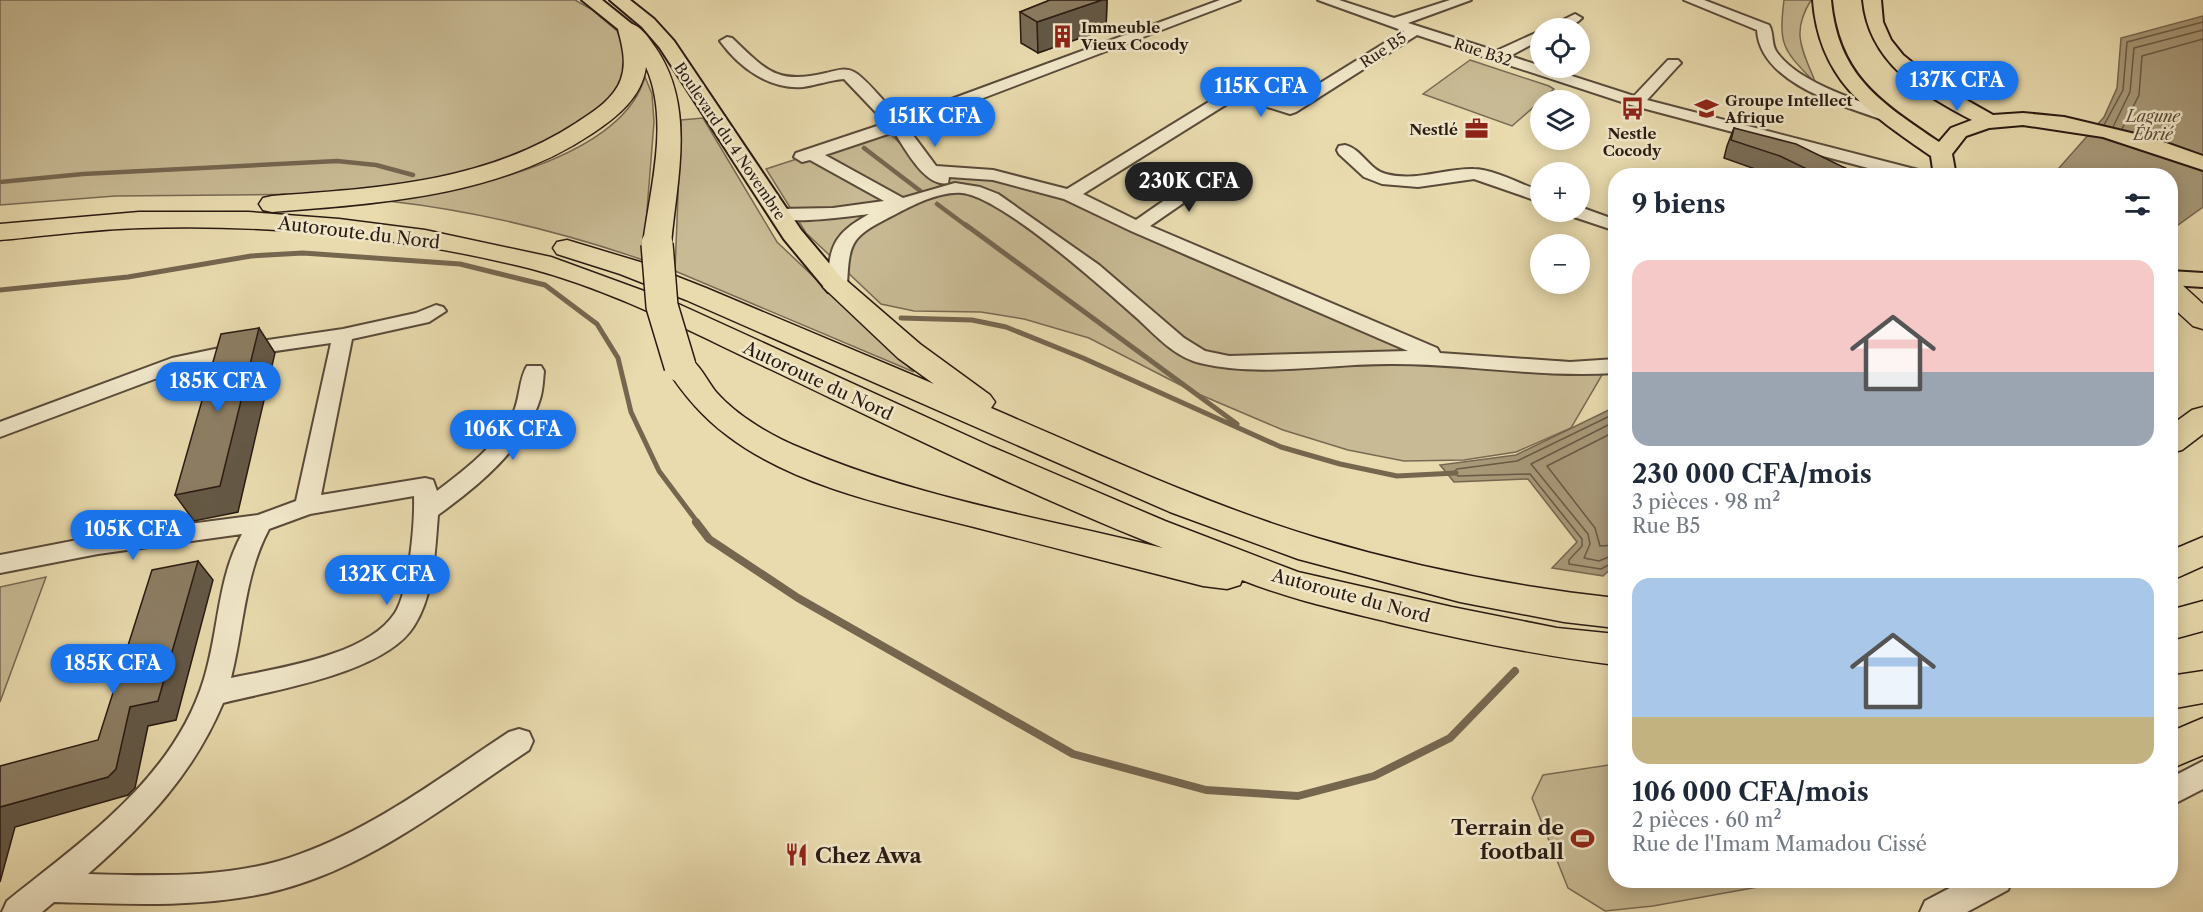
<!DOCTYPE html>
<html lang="fr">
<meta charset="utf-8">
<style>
body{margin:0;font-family:"Libre Caslon Text",serif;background:#f2f2f3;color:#1f2937;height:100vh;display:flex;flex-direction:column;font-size:22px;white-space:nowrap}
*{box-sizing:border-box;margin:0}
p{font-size:20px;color:#747a83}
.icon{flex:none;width:33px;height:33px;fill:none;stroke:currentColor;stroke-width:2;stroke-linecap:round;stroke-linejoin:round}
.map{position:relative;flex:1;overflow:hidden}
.details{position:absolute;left:1608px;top:168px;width:570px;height:720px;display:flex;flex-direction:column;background:#fff;border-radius:24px;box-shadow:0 3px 15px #0003}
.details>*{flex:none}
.fabs{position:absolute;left:1530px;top:18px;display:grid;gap:12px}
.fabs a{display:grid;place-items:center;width:60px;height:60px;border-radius:50%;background:#fff;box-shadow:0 3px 15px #0003;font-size:30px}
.price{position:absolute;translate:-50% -51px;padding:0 14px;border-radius:21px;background:#1a73e8;color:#fff;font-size:20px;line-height:39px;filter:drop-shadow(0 2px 3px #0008)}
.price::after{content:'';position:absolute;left:50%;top:36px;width:18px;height:14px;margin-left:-9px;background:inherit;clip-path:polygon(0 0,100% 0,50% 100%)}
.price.on{background:#222;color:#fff}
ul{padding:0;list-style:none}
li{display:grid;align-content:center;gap:12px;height:318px;padding:0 24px}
li span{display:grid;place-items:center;height:186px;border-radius:18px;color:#555}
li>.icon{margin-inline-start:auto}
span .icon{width:108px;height:108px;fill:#fffc;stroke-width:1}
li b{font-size:26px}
h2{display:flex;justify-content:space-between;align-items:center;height:72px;padding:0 24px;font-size:26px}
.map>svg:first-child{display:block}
.green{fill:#c8ba94;stroke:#786a54;stroke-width:1.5}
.water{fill:#a89979;stroke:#756650;stroke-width:1.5}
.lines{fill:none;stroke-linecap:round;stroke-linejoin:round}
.shore{stroke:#685a46;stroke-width:1.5}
.stream-far2{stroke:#756650;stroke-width:4.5}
.stream-far1{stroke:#756650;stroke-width:5}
.stream{stroke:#756650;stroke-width:8}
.minor-casing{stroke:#594a3a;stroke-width:4}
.major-casing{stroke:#291a13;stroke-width:4}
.highway-casing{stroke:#291a13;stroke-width:3}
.minor{fill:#f1e8ca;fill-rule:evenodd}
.major{fill:#e9dbae;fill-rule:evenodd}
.highway{fill:#e9dbae;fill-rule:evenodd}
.highway-bridge-casing{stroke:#291a13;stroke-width:34;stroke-linecap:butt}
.highway-bridge{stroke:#e9dbae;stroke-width:31}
.wall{fill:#796c56;stroke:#291a13;stroke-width:1.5}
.shaded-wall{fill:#635846;stroke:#291a13;stroke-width:1.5}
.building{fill:#8d7e64;stroke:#291a13;stroke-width:1.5}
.labels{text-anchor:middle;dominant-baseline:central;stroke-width:5;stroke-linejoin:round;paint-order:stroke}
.far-poi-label{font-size:15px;font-weight:bold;fill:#291a13;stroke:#f1e8ca;text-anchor:start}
.far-street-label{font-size:15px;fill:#291a13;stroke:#f1e8ca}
.far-water-label{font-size:16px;font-style:italic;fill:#5c4d3c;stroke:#f1e8ca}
.street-label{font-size:18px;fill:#291a13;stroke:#f1e8ca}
.near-poi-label{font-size:21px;font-weight:bold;fill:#291a13;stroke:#f1e8ca;text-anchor:end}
</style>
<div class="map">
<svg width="2203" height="912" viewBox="0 0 2203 912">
<rect width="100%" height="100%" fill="#e9dbae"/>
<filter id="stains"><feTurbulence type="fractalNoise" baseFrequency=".00333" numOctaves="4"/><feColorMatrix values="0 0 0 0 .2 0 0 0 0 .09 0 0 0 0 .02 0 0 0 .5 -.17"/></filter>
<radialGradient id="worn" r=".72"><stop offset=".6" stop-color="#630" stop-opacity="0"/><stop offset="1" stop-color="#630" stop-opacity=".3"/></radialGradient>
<path class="green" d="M0 0H575L591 9 617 31 629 63 617 91 601 108 551 143 457 177 323 194 115 196 0 205Z
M1784 0H1811C1790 34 1803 50 1816 84 1784 50 1778 48 1784 0Z
M1470 60 1549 86 1554 89 1512 126 1423 94Z
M645 77 652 94 654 122 643 260C559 231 477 211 388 201 462 191 621 160 645 77Z
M703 118 777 242 914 372 675 271 681 120Z
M886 130 928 170 987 178 1055 196 1190 258 1436 354 1609 363 1571 428 1516 452 1464 460 1404 461 1348 450 1283 430 1196 393 1089 338 1024 319 981 312 914 311 881 304 806 233 766 169Z
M46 577 0 702V587Z
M1615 764 1616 880 1791 881 1653 906 1605 911 1568 888 1532 798 1543 775Z"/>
<path class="water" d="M2203 16V207L2171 230 2170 176H2052L2104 117 2117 88 2121 38Z
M1615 407V565L1603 576 1552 568 1577 542 1528 479 1454 482 1440 465 1516 455Z"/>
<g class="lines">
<path class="shore" d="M2104 125 2123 90 2127 42 2203 22
M2113 127 2130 92 2134 48 2203 30
M2122 129 2139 95 2142 56 2203 39
M1616 413 1517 461 1457 469 1454 472 1458 476 1530 474 1582 539V546L1569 560V564L1601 569 1616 561
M1616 421 1531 464 1588 534 1590 544 1584 558 1599 561 1616 554
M1616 431 1547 466 1595 528 1600 546 1616 545"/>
<path class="stream-far2" d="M864 148 923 193
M0 182 83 174 337 161 376 165 413 175
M937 204 968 227"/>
<path class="stream-far1" d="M966 225 1237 424
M0 290 128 277 251 256 303 253 460 264 545 285 597 324 618 358 631 412 659 471 698 523
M901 318 972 320 1006 327 1083 358 1281 447 1340 464 1397 476 1456 473"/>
<path class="stream" d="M696 522 709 539 798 598 1073 754 1206 790 1298 796 1374 776 1450 738 1515 671"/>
<defs>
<path id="minor" d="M1220 0H1240L907 127 936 166 993 170 1067 189 1225 92 1243 89 1288 103 1404 31 1318 0H1339L1394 18 1450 0H1471L1408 23 1496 51 1540 31V40L1510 56 1634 96 1668 60H1678L1681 63 1678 66 1647 100 1926 172 1928 176H1898L1631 105 1417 35 1296 112 1290 114 1242 99H1235L1083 194 1136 220 1215 165H1227L1230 169 1227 173 1150 226 1437 348 1440 353 1570 362 1616 359V373C1541 378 1468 364 1394 364 1330 363 1262 378 1200 363 1175 357 1156 336 1138 319 1105 290 1002 197 962 193 940 191 913 205 894 215 851 237 849 240 847 287L837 293 830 291 827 287C830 246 832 235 869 214 852 216 779 227 770 214L779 209 833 208 884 201 810 160 802 162 794 157 796 153 886 123 844 79C830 80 817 85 803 87 769 90 739 67 720 41L727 37 732 38C766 70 776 85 826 73 835 71 845 67 854 72 865 77 889 108 900 118ZM894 132C905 148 925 188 948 183L949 177 993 180 1064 199 1131 231 1408 351 1229 356 1205 351 1184 338 1099 265 998 194 980 187 955 183 903 198 825 155Z
M1684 0H1704L1769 25C1774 33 1771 43 1776 51 1797 83 1860 101 1895 114L1897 117 1895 120H1883C1841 105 1760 83 1757 30Z
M1575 14 1582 18C1572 28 1560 29 1547 28Z
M1345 145C1362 149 1369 170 1386 174 1416 182 1445 168 1474 169 1492 169 1523 185 1540 191V202L1474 179 1418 187 1382 184 1364 177 1339 154 1337 150 1339 146Z
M1580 207 1616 220V231L1571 216 1568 212H1580Z
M436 305 443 307 446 311 429 322 352 339 321 495 425 478 433 480 437 491C465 470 499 444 514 411 520 397 519 379 527 366H541L544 371C543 380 543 390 540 399 525 448 478 486 438 515 435 551 434 595 414 626 385 673 274 690 223 703 192 776 147 822 88 874 158 876 234 879 300 854 376 827 442 776 509 732L519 729 529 732 533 741 529 750C448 804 364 872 267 893 197 908 125 904 54 902L42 912H2L7 901C83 840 174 778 204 679 219 631 217 579 242 534L98 554 0 573V555L98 536 258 515 296 501 331 343 234 357 184 368 0 437V422L172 358 234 345 343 329 416 313ZM414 496C415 522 409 592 395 613 367 656 278 668 231 678 244 627 244 576 269 529L310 514Z
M2203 761V789L2170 806V778Z
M1965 880H2012L2008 890 1967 912H1920L1925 901Z"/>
<path id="major" d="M582 0H602L638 29 629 34 623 33Z
M610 0H630L654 19 674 41 801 230 849 287 846 292 837 294 828 292 784 239 660 48 642 27Z
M1813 0H1831C1838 76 1880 102 1939 142L1951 128 1972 120C1921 93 1869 63 1863 0H1881L1883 22 1891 40 1903 55 1940 85 1993 115 2023 113 2064 117 2152 138 2203 156V170L2103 137 2023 125 1989 128 1966 136 1952 154 1956 176H1934L1931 156C1869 113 1819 81 1813 0Z
M2170 271 2203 273V287L2170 285Z"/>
<path id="highway" d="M629 23C641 26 648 37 655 47 696 105 677 178 671 244L667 250 657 252 647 250 643 244C650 188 670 121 646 67 642 97 617 117 593 133 498 197 383 203 272 212L263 210 259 204 263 198 272 196C378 188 484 183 576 123 593 112 614 99 621 79 627 62 622 45 618 29L622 25Z
M139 212H248L339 219 425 230 551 257 674 302 992 447 1165 521 1298 572 1452 607 1557 628 1616 634V665C1541 656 1469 641 1396 624 1344 611 1292 600 1242 580L1240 585 1227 589 1203 586C1127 566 1050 547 974 527 894 507 795 487 728 436 702 417 682 393 665 366L669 359C676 357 685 355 691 359 701 367 708 382 716 392 738 417 773 437 803 449 917 498 1043 518 1163 548 1029 495 900 431 770 369 693 333 615 291 532 269 405 237 272 224 141 228 94 229 47 236 0 240V224Z
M567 240 640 262 706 288 934 384 898 358 823 287 827 281 837 279 847 281 920 344 990 395 995 402 991 408C1098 454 1205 504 1317 538 1414 567 1515 587 1616 598V628L1564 622 1460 602 1298 559 1170 512 686 300 620 274 557 254 553 248 557 242Z
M2170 281 2180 283 2203 304V329L2193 326 2170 305Z
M2203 407V434L2182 450 2170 453V426L2192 410Z
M2203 537V566L2170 581V551Z
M2203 601V631L2170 640V610Z
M2203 671V703L2170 709V676Z
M2203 718V755L2170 769V732Z"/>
</defs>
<use href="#minor" class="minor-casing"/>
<use href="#major" class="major-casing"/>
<use href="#highway" class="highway-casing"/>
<use href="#minor" class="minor"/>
<use href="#major" class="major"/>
<use href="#highway" class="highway"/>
<defs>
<path id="highway-bridge" d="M657 244 662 306 680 366"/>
</defs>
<use href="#highway-bridge" class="highway-bridge-casing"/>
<use href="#highway-bridge" class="highway-bridge"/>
</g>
<path class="wall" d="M1050 0H1107L1106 29 1038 53 1021 43 1020 12Z
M1734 128 1845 168 1841 176H1775L1724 158 1727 146Z"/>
<path class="shaded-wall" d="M1102 0H1107L1106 29 1038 53 1037 22Z
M1845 168 1841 176H1825Z
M259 328 275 353 238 512 194 521 175 495Z
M198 561 213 580 176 720 148 726 135 788 128 795 15 827 0 882V807L108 777 130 707Z"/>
<path class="building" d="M1050 0H1102L1037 22 1020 12Z
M1734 128 1796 144 1845 168 1825 176H1821L1780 156 1731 140Z
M259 328 220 486 175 495 221 334Z
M198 561 158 701 130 707 116 769 108 777 0 807V766L98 740 152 570Z"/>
<defs>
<symbol id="building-bare" viewBox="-9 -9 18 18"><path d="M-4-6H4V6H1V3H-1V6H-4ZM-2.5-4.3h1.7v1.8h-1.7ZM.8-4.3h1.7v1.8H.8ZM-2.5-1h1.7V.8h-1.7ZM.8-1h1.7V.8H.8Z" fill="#8f2418" stroke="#f1e8ca" stroke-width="2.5" paint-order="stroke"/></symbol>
<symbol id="bus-bare" viewBox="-9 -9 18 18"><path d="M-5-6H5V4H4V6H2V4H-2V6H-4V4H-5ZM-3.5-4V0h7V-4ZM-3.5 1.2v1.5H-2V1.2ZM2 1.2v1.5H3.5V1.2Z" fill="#8f2418" stroke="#f1e8ca" stroke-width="2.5" paint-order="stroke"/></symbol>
<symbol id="school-bare" viewBox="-9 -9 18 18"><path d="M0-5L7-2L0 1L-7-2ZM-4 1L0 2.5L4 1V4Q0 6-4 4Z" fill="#8f2418" stroke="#f1e8ca" stroke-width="2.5" paint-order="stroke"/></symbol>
<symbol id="office-bare" viewBox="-9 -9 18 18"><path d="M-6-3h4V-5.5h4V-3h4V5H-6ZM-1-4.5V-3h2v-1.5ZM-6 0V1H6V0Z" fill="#8f2418" stroke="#f1e8ca" stroke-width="2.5" paint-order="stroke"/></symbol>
<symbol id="stadium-bare" viewBox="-9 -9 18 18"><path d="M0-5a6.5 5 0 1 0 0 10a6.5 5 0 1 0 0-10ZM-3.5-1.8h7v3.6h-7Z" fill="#8f2418" stroke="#f1e8ca" stroke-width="2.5" paint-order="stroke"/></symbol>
<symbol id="restaurant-bare" viewBox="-9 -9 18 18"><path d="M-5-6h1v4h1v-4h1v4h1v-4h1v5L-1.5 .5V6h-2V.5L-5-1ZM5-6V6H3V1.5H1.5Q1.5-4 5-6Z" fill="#8f2418" stroke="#f1e8ca" stroke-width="2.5" paint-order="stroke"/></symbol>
</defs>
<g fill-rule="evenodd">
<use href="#building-bare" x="1046" y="20" width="33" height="33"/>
<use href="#bus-bare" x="1616" y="92" width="33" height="33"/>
<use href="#school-bare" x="1690" y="92" width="33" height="33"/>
<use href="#office-bare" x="1460" y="112" width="33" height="33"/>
<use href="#stadium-bare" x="1566" y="822" width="33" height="33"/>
<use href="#restaurant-bare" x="780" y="838" width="33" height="33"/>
</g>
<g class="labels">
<g class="far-poi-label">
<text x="1081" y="27">Immeuble<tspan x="1081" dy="17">Vieux Cocody</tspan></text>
<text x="1725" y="100">Groupe Intellect<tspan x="1725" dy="17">Afrique</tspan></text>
<text x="1458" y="129" text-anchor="end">Nestlé</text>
<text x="1632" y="133" text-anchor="middle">Nestle<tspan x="1632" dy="17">Cocody</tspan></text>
</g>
<g class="far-street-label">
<text transform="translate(1383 50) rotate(-33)">Rue B5</text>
<text transform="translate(1483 52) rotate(18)">Rue B32</text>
<text transform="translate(730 141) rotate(56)">Boulevard du 4 Novembre</text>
</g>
<g class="far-water-label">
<text x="2153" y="116">Lagune<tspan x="2153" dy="18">Ébrié</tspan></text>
</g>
<g class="street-label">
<text transform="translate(359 233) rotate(7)">Autoroute du Nord</text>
<text transform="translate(818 381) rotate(25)">Autoroute du Nord</text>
<text transform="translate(1351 596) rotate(15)">Autoroute du Nord</text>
</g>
<g class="near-poi-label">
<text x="1564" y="827">Terrain de<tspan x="1564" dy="24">football</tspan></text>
<text x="815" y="855" text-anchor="start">Chez Awa</text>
</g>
</g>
<rect width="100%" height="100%" filter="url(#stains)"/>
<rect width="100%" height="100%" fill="url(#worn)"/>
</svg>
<div class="fabs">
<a><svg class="icon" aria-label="locate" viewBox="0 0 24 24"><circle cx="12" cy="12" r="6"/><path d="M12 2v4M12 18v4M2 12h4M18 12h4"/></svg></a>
<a><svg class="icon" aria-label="layers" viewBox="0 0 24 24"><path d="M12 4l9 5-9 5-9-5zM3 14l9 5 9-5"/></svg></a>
<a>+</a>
<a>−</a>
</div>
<b class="price" style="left:1957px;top:112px">137K CFA</b>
<b class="price" style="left:1261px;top:118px">115K CFA</b>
<b class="price" style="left:935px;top:148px">151K CFA</b>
<b class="price on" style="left:1189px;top:213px">230K CFA</b>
<b class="price" style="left:218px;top:413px">185K CFA</b>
<b class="price" style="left:513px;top:461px">106K CFA</b>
<b class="price" style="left:133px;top:561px">105K CFA</b>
<b class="price" style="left:387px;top:606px">132K CFA</b>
<b class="price" style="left:113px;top:695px">185K CFA</b>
<section class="details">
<h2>9 biens<svg class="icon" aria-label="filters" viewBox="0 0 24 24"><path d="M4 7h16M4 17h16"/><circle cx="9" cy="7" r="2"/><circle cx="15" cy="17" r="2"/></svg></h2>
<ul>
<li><span style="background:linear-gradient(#f6c9c9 60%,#9aa5b1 0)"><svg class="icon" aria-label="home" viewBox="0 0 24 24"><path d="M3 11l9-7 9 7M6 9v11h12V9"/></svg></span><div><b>230 000 CFA/mois</b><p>3 pièces · 98 m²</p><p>Rue B5</p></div></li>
<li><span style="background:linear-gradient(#a9c7e8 75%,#c2b280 0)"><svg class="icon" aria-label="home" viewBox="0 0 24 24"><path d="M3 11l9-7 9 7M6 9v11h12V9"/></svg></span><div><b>106 000 CFA/mois</b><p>2 pièces · 60 m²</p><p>Rue de l'Imam Mamadou Cissé</p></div></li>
</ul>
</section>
</div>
